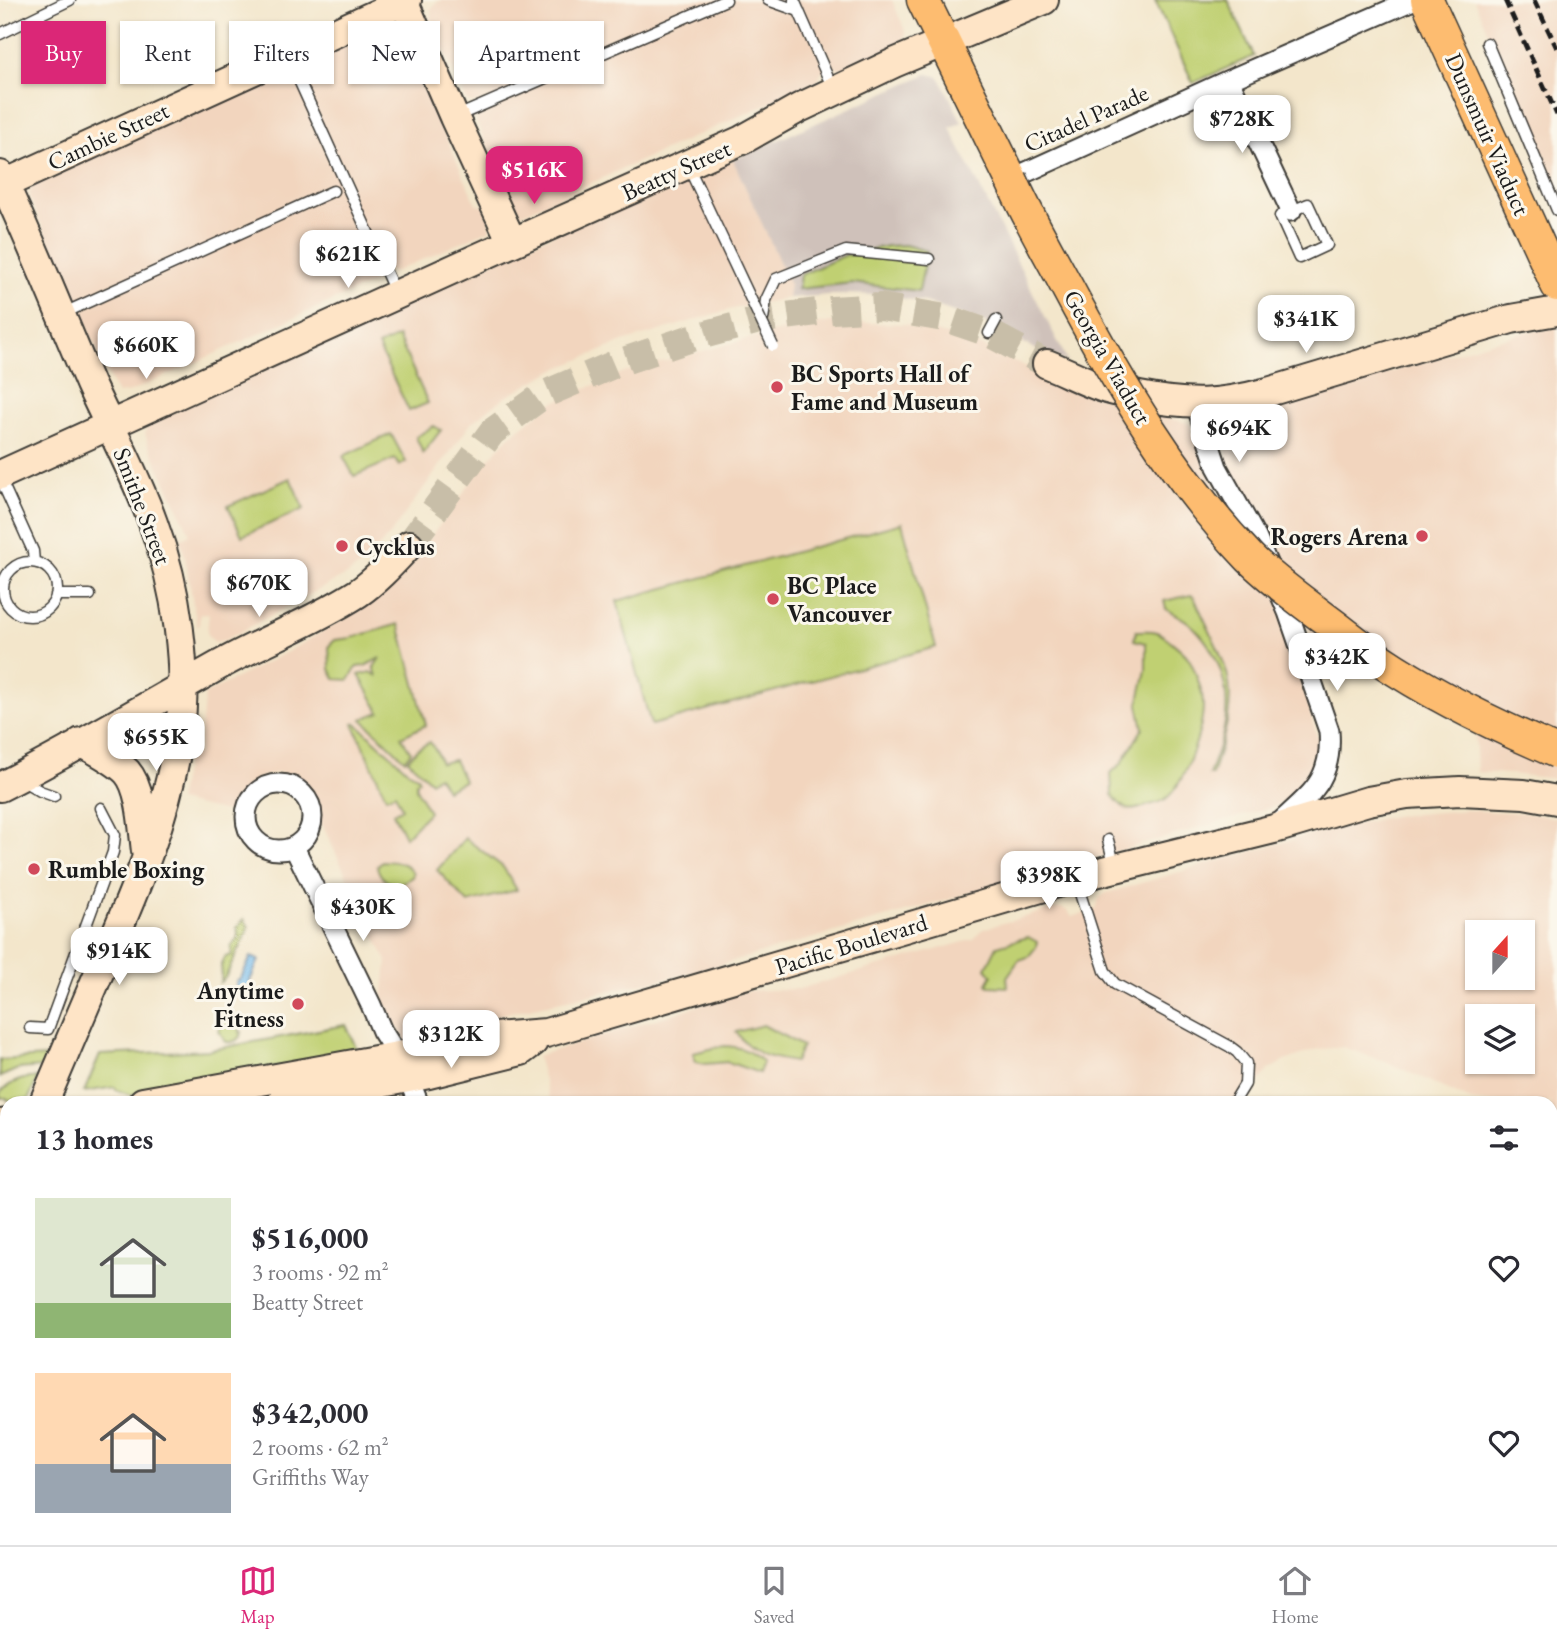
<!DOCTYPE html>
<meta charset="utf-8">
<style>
body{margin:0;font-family:"EB Garamond",serif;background:#f7f7f7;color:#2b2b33;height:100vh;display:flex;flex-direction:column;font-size:26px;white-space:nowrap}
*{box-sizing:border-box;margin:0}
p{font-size:23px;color:#7c7c81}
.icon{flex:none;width:38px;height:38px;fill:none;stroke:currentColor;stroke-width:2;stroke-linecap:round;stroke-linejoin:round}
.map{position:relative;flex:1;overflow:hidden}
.panel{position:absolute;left:0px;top:1096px;width:1558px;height:450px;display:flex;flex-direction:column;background:#fff;border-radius:21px 21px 0 0;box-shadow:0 2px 5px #0004}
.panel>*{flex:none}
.guide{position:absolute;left:21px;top:21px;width:700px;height:63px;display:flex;gap:14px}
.needle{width:46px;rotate:21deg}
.buttons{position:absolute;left:1465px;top:920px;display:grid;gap:14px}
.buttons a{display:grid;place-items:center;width:70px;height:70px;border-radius:0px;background:#fff;box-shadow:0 2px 5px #0004;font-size:35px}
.price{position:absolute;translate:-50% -60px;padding:0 16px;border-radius:14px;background:#fff;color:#222;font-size:23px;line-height:46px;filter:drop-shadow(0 2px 4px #0008)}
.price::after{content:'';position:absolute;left:50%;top:42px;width:21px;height:16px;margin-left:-10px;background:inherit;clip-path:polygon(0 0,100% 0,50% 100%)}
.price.current{background:#db2777;color:#fff}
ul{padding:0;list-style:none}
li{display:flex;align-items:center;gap:21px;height:175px;padding:0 35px}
li span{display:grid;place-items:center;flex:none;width:196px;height:140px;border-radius:0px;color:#555}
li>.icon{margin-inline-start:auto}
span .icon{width:84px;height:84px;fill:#fffc;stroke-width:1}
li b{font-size:30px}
h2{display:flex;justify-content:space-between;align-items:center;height:84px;padding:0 35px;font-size:30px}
.pill{padding:0 24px;border-radius:0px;background:#fff;box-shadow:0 2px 5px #0004;font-size:24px;line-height:63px}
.pill.current{background:#db2777;color:#fff}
.tabs{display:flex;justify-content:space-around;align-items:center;height:98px;border-top:2px solid #e1e1e2;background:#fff;font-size:19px;color:#7c7c81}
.tabs a{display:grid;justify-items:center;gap:4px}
.tabs .current{color:#db2777}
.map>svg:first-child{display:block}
.built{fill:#f2d5be;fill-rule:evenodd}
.industrial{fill:#cfc1ba}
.green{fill:#c0d072;stroke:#6e7647;stroke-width:2}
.water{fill:#78bdee;stroke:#4a6c85;stroke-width:2}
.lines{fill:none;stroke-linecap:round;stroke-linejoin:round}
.ferry{stroke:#415c70;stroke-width:2;stroke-dasharray:9 7;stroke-linecap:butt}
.secondary-tunnel{stroke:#c8bea8;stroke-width:28;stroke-dasharray:28 14;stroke-linecap:butt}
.lane-casing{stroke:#3c3a36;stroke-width:13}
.street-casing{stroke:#3c3a36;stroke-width:23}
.secondary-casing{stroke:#3c3a36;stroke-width:32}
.primary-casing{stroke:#3c3a36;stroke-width:35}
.lane{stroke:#fff;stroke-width:10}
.street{stroke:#fff;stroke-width:19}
.secondary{stroke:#fee4c6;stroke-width:28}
.primary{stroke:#fdbc70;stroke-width:32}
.rail{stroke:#1c1c1c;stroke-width:5;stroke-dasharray:10 5;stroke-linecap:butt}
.lane-bridge-casing{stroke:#3c3a36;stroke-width:13;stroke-linecap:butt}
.primary-bridge-casing{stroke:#3c3a36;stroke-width:35;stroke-linecap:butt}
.lane-bridge{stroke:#fff;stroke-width:10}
.primary-bridge{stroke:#fdbc70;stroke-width:32}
.poi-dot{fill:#d1495b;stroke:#fbf7ec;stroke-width:2.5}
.labels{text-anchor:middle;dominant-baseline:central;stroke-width:6;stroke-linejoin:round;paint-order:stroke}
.street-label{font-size:24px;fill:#1c1c1c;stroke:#fbf7ec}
.poi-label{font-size:24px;font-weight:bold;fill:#1c1c1c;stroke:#fbf7ec;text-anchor:start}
</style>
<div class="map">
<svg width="1557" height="1545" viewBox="0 0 1557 1545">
<rect width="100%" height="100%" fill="#fbf7ec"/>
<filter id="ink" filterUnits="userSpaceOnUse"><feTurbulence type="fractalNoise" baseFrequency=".0143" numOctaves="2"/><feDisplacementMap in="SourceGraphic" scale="14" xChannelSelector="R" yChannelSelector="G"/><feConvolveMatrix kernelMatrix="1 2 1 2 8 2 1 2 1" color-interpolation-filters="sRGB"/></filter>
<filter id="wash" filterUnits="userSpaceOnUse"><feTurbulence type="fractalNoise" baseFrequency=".00686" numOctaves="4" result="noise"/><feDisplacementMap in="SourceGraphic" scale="28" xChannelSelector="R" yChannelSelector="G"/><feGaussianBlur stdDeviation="1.57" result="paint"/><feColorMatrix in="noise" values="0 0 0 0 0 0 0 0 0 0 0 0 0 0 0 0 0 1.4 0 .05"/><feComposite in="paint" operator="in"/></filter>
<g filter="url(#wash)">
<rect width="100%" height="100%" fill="#f3e6cb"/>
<path class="built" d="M441 0H892L906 33 903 40 898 45 844 69 833 66 821 72 818 81 515 217 504 201 507 191 477 123V117L486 111 481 101 471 103 467 101 431 20V9L435 4Z
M1474 0H1557V190Z
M388 26 395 30 399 33 476 204 486 207 491 229 394 272 390 271 387 268 376 272 377 277 376 281 130 392 118 394 114 388 29 197 31 188 36 183 378 28Z
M733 160 790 285 788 298 728 310 623 342 554 370 502 399 472 422 391 533 365 562 348 574 225 640 215 642 209 637 207 632 209 614 200 613 199 626H197L185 557 180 539 190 534 148 444 145 432 148 425 154 421V415L667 183Z
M831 322 904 324 967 340 1085 393 1189 424 1221 499 1252 556 1273 588 1317 736 1319 747 1317 757 1311 776 1295 796 1276 806 691 973 479 1019 457 1034 406 1041 383 1003 387 961 302 782 295 777 278 772 256 779 245 790 241 796 237 803 235 814 178 801 188 753 198 754 205 694 289 651 356 612 375 597 407 567 454 507 479 470 510 436 552 403 622 373 770 333Z
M1557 327V779L1512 774 1477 772 1475 727 1317 645 1228 465 1226 445 1233 423 1237 418 1488 343 1530 331Z
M1466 810 1524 813 1557 818V1147L1551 1144 1550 1102H1475L1389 1063 1343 1047 1314 1050 1282 1062 1269 1070 1249 1093 1244 1102H550L537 1056 746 991 799 989 974 939 980 931 986 928 1052 909 1062 908 1068 911 1072 917 1096 909 1099 898 1107 893 1312 834 1394 816ZM1477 933H1522V978H1477ZM1477 1017H1522V1062H1477Z"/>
<path class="industrial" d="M927 74 937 76 941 80 962 122 950 128 1068 362 1035 349 985 323 925 302 882 295 841 294 788 298 790 285 733 160Z"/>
<path class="green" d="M1155 0H1228L1254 56 1193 83Z
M905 245 927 251 919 291 852 283 798 289 800 275 846 255 887 246Z
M398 337 428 403 409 411 378 346Z
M434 426 441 430 423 453 416 437Z
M391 434 406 462 399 466 395 459 354 476 343 456Z
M290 478 304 509 242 536 228 506Z
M902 523 936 647 651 725 617 601Z
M1191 595 1194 597C1204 620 1220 649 1227 673 1236 707 1222 742 1212 775H1209C1214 759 1221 744 1224 728 1232 690 1219 649 1189 623 1183 618 1173 613 1166 609L1164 601Z
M399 624 426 725 401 737 411 752 405 760 362 719 380 712 359 675 371 672 377 676 374 667 380 658 365 666 357 667 349 680 335 679 330 669 329 646 335 640 351 638Z
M1136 631C1142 631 1151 630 1157 632 1164 635 1182 650 1187 656 1194 665 1202 690 1203 702 1204 727 1185 786 1164 800 1159 803 1154 804 1149 805 1129 812 1126 813 1112 795L1111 773 1121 764 1143 728 1138 705 1146 670V643L1134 640Z
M353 723H356L408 771 417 776 419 781 416 782V788L429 812 405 837 393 813 402 808 395 793 386 797Z
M430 742 436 751 441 763 454 760 464 781 446 790 438 776 430 781 408 760 417 749Z
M465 838 503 867 517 890 468 903 437 870Z
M382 861C395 862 406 861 413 873L412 877 396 886C386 881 379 877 377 866Z
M244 919 249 927 225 978 220 982 222 976 221 966 225 957 232 955 231 947 239 937 237 928Z
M1028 937 1037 942 1036 947 1028 957 1019 960 1007 977 1008 987 989 986 987 984 992 975 986 968 997 946Z
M230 1019C236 1021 240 1025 240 1032H242C239 1041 232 1044 224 1041V1039L219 1031 221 1024Z
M346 1025 358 1052 131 1095 116 1090 115 1087 84 1092 100 1055 210 1050Z
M763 1025 802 1046 795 1062C769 1058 753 1055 736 1032Z
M723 1046C740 1046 750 1051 763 1062L759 1073 728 1062 705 1064 696 1062 693 1053Z
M46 1057 43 1067 18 1069 0 1077V1060Z
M27 1078H38L28 1100H7V1098H0V1093C9 1084 15 1081 27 1078Z
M0 1391 7 1393V1528L0 1530Z"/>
<path class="water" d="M251 957 259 960 250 981V988L246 992H241L236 987V982L241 978Z
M1551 1198 1557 1201V1545H0V1530L7 1528V1538H1550Z"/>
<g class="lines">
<path class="ferry" d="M836 1545 842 1538
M897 1545 898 1538"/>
</g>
</g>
<g filter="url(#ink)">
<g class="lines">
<path class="secondary-tunnel" d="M409 545 492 432 545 394 615 364 692 338 763 319 832 310 881 307 945 318 989 333 1047 364"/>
<defs>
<path id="lane" d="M768 0 799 11
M794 0 833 89
M0 34 70 0
M1487 43 1557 210
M288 56 396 294
M455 117 726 0
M688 166 731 257
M1308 204 1327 245 1299 258 1280 216Z
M64 313 333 191
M763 319 766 300 776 279 846 251 929 259
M989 333 996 320
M0 478 33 551 34 562
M3 589a27 27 0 1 1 54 0a27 27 0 1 1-54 0Z
M56 595H90
M23 781 40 791 54 796
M1108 840 1115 867
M1076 881 1105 971 1115 984 1229 1046 1237 1052 1246 1063 1245 1084 1234 1102
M30 1028 48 1029 113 852 115 835 101 808"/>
<path id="street" d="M1229 80 1291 211
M1011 179 1229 80 1413 0
M1196 404 1217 467 1256 537 1288 612 1329 731C1333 781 1310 794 1277 825
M246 817a33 33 0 1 1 66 0a33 33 0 1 1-66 0Z
M294 847 371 1005 382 1031 398 1056
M408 1078 418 1102
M0 1300H7"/>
<path id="secondary" d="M403 0 454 117 512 242
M0 175C32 243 60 314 90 384 111 430 136 475 153 523 177 587 189 669 179 736 167 815 136 889 104 961 84 1008 64 1055 44 1102
M0 186 407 0
M1047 364C1067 372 1087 383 1107 389 1118 392 1129 394 1139 396 1189 406 1219 405 1268 392L1511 319 1557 311
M0 475 482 256 742 140 799 108 894 63 1044 0
M81 742C96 751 115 760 127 772 142 789 143 829 146 851
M0 787C73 750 144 708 216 667 262 641 313 622 358 593 377 580 393 562 409 545
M143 1102 398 1056 494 1037 546 1033 1075 878 1274 829 1368 801 1407 794 1460 791 1524 794 1557 800
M282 1102 429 1074 521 1051 533 1042
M0 1124 7 1123
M0 1208 7 1192
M0 1276 7 1264"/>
<path id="primary" d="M923 0 1011 179
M1427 0 1557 285"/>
</defs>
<use href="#lane" class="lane-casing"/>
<use href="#street" class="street-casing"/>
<use href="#secondary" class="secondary-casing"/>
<use href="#primary" class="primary-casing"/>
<use href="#lane" class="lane"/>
<use href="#street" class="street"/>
<use href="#secondary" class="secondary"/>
<use href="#primary" class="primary"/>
<path class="rail" d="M1505 0 1557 115
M1534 0 1557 48"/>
<defs>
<path id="lane-bridge" d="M731 257 773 346"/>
<path id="primary-bridge" d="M1011 179C1027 216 1048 251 1067 287 1118 383 1174 479 1250 558 1272 580 1299 599 1324 618 1342 631 1360 646 1379 659 1434 696 1496 726 1557 752"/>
</defs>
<use href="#lane-bridge" class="lane-bridge-casing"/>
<use href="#primary-bridge" class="primary-bridge-casing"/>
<use href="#lane-bridge" class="lane-bridge"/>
<use href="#primary-bridge" class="primary-bridge"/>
</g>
</g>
<g class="poi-dot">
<circle cx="777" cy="387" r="7"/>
<circle cx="1422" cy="536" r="7"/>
<circle cx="342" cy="546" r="7"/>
<circle cx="773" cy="599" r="7"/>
<circle cx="34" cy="869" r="7"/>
<circle cx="298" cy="1004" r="7"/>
</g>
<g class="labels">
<g class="street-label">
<text transform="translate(1086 118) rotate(-24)">Citadel Parade</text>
<text transform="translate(1488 134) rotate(66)">Dunsmuir Viaduct</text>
<text transform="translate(108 136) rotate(-25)">Cambie Street</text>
<text transform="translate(676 170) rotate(-24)">Beatty Street</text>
<text transform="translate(1108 357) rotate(60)">Georgia Viaduct</text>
<text transform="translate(143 506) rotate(69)">Smithe Street</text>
<text transform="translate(851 944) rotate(-17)">Pacific Boulevard</text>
</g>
<g class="poi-label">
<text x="791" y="373">BC Sports Hall of<tspan x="791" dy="28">Fame and Museum</tspan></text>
<text x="1408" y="536" text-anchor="end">Rogers Arena</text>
<text x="356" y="546">Cycklus</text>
<text x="787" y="585">BC Place<tspan x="787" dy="28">Vancouver</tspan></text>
<text x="48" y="869">Rumble Boxing</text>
<text x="284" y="990" text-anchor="end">Anytime<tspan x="284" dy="28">Fitness</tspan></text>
</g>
</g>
</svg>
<div class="buttons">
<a><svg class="needle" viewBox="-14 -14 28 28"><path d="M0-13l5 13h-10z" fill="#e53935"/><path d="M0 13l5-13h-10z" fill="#7c7c81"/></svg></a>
<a><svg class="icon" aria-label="layers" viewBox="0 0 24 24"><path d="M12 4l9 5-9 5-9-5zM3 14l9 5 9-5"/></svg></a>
</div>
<b class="price" style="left:1242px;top:155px">$728K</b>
<b class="price current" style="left:534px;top:206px">$516K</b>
<b class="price" style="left:348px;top:290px">$621K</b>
<b class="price" style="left:1306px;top:355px">$341K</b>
<b class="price" style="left:146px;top:381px">$660K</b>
<b class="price" style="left:1239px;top:464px">$694K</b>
<b class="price" style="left:259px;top:619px">$670K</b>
<b class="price" style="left:1337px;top:693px">$342K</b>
<b class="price" style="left:156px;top:773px">$655K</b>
<b class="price" style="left:1049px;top:911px">$398K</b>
<b class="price" style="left:363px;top:943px">$430K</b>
<b class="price" style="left:119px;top:987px">$914K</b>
<b class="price" style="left:451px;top:1070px">$312K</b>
<div class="guide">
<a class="pill current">Buy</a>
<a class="pill">Rent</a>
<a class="pill">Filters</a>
<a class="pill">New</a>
<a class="pill">Apartment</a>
</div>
<section class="panel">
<h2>13 homes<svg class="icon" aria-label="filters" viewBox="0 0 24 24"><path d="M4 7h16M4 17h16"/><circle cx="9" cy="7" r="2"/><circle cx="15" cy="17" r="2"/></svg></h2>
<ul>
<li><span style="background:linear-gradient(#dfe7d0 75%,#8fb573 0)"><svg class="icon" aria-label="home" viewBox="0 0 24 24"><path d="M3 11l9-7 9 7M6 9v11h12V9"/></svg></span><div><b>$516,000</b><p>3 rooms · 92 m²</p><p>Beatty Street</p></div><svg class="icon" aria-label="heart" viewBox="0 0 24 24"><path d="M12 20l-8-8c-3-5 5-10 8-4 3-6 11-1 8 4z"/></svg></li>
<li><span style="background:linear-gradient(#ffd9b3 65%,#9aa5b1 0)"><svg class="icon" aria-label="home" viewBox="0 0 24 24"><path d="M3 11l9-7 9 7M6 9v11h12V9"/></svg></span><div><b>$342,000</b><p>2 rooms · 62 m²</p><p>Griffiths Way</p></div><svg class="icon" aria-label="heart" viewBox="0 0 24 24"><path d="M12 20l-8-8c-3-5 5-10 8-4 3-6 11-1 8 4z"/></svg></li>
</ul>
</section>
</div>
<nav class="tabs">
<a class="current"><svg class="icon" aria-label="map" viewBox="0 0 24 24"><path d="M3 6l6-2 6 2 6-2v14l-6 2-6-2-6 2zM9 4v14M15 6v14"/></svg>Map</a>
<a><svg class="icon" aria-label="saved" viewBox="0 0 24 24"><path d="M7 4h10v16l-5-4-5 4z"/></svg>Saved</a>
<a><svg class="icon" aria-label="home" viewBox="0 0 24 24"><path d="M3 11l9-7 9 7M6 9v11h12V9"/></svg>Home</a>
</nav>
